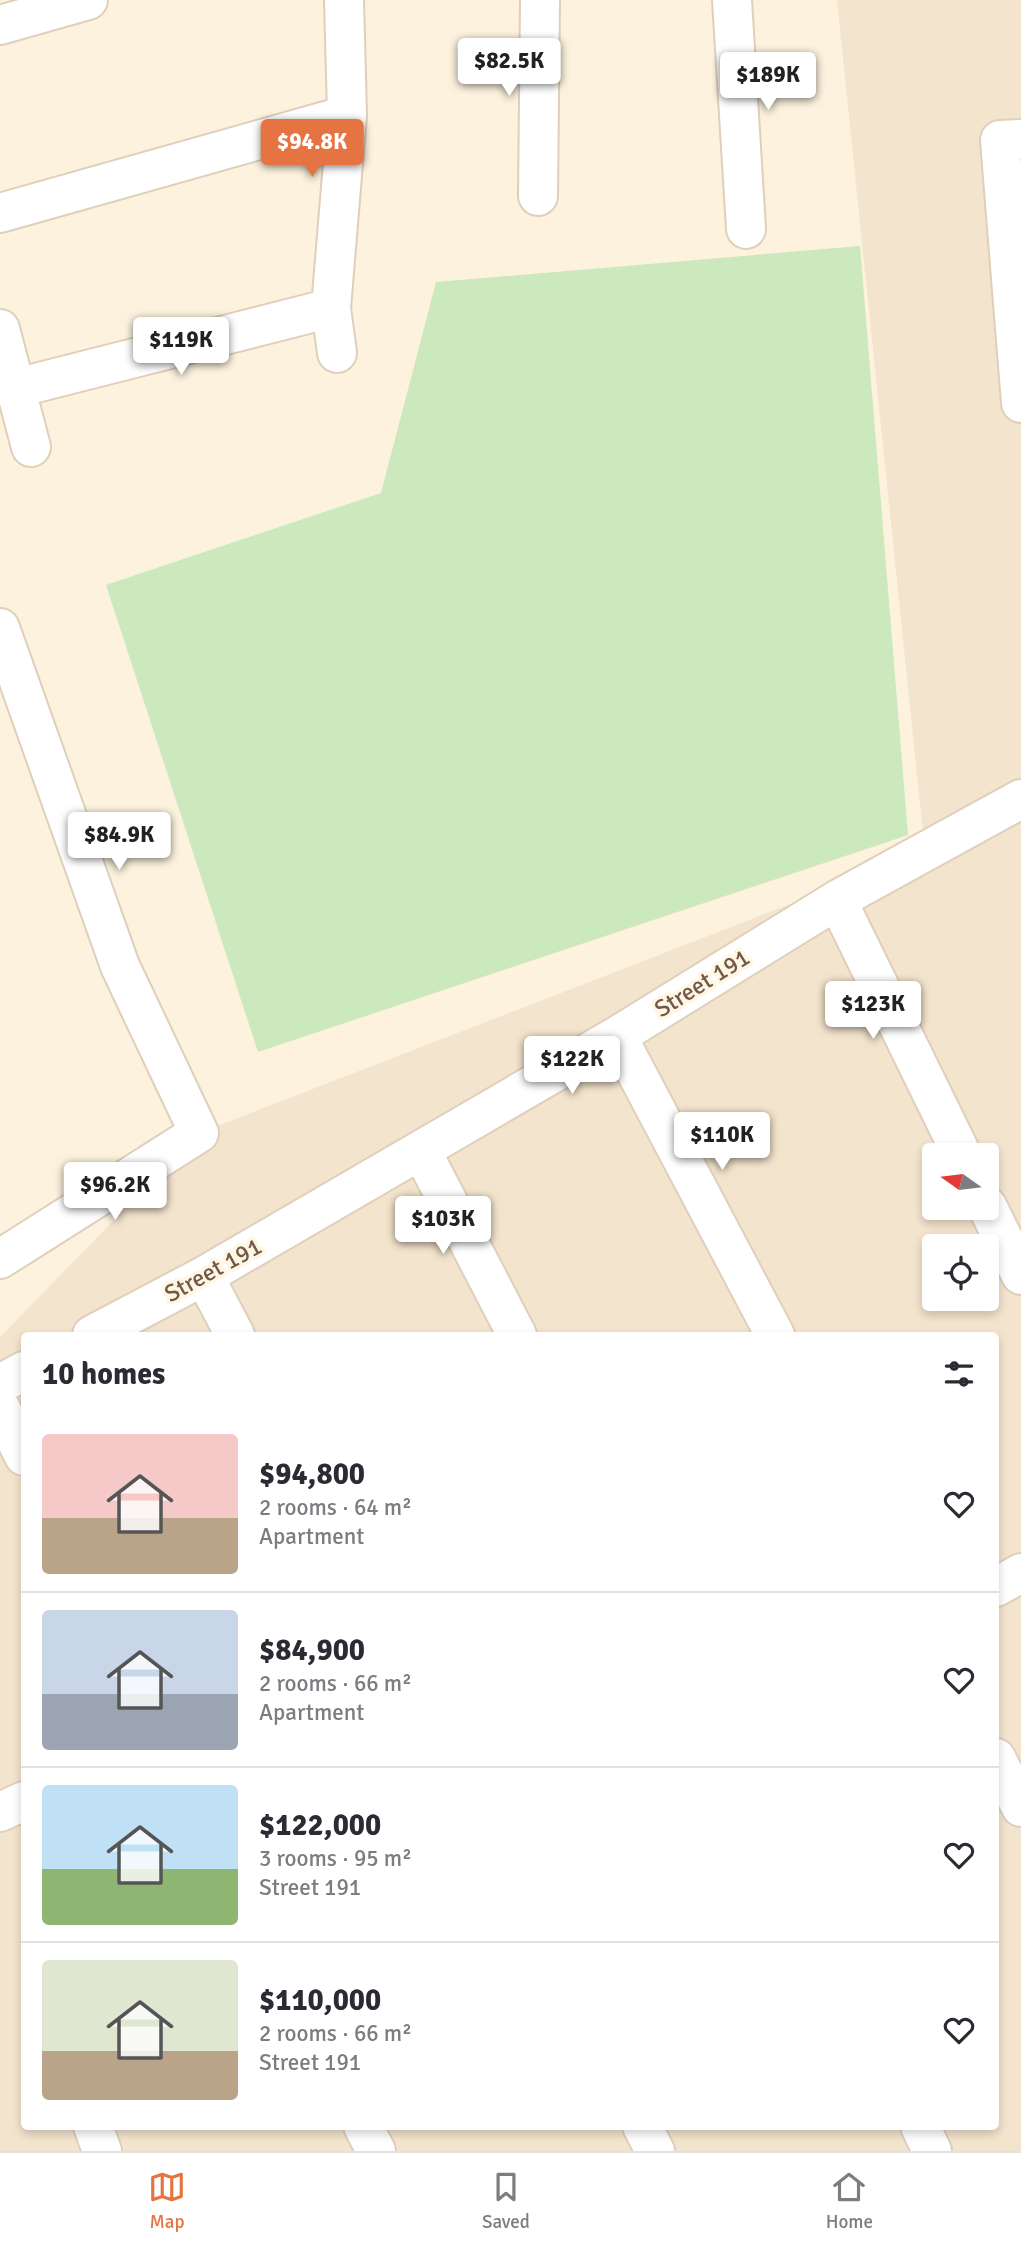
<!DOCTYPE html>
<meta charset="utf-8">
<style>
body{margin:0;font-family:Signika,sans-serif;background:#f7f7f7;color:#2b2b33;height:100vh;display:flex;flex-direction:column;font-size:26px;white-space:nowrap}
*{box-sizing:border-box;margin:0}
p{font-size:23px;color:#7c7c81}
.icon{flex:none;width:38px;height:38px;fill:none;stroke:currentColor;stroke-width:2;stroke-linecap:round;stroke-linejoin:round}
.map{position:relative;flex:1;overflow:hidden}
.side{position:absolute;left:21px;top:1332px;width:978px;height:798px;display:flex;flex-direction:column;background:#fff;border-radius:7px;box-shadow:0 4px 10px #0003}
.side>*{flex:none}
.needle{width:46px;rotate:284deg}
.controls{position:absolute;left:922px;top:1143px;display:grid;gap:14px}
.controls a{display:grid;place-items:center;width:77px;height:77px;border-radius:7px;background:#fff;box-shadow:0 4px 10px #0003;font-size:35px}
.price{position:absolute;translate:-50% -60px;padding:0 16px;border-radius:7px;background:#fff;color:#222;font-size:23px;line-height:46px;filter:drop-shadow(0 2px 4px #0008)}
.price::after{content:'';position:absolute;left:50%;top:42px;width:21px;height:16px;margin-left:-10px;background:inherit;clip-path:polygon(0 0,100% 0,50% 100%)}
.price.current{background:#e67342;color:#fff}
ul{padding:0;list-style:none}
li{display:flex;align-items:center;gap:21px;height:175px;padding:0 21px}
li+li{border-top:2px solid #e1e1e2}
li span{display:grid;place-items:center;flex:none;width:196px;height:140px;border-radius:7px;color:#555}
li>.icon{margin-inline-start:auto}
span .icon{width:84px;height:84px;fill:#fffc;stroke-width:1}
li b{font-size:30px}
h2{display:flex;justify-content:space-between;align-items:center;height:84px;padding:0 21px;font-size:30px}
.menu{display:flex;justify-content:space-around;align-items:center;height:98px;border-top:2px solid #e1e1e2;background:#fff;font-size:19px;color:#7c7c81}
.menu a{display:grid;justify-items:center;gap:4px}
.menu .current{color:#e67342}
.map>svg:first-child{display:block}
.residential{fill:#f3e4cd;fill-rule:evenodd}
.green{fill:#cce8bd}
.lines{fill:none;stroke-linecap:round;stroke-linejoin:round}
.minor-casing{stroke:#dfcfbb;stroke-width:42}
.minor{stroke:#fff;stroke-width:38}
.labels{text-anchor:middle;dominant-baseline:central;stroke-width:7;stroke-linejoin:round;paint-order:stroke}
.street-label{font-size:24px;fill:#715947;stroke:#fff6e4}
</style>
<div class="map">
<svg width="1021" height="2151" viewBox="0 0 1021 2151">
<rect width="100%" height="100%" fill="#fcf2de"/>
<path class="residential" d="M837 0H1021V2151H0V1337L199 1133 925 852ZM934 1155H987V1208H934ZM934 1246H987V1298H934ZM24 1335H996V2126H24Z"/>
<path class="green" d="M860 246 908 835 258 1052 106 585 381 493 436 282Z"/>
<g class="lines">
<defs>
<path id="minor" d="M732 0 746 229
M0 25 88 0
M1021 139 1000 140 1021 403
M538 196 540 0
M0 213 347 115
M0 329 31 447
M337 353 331 308 347 115 344 0
M16 388 331 308
M0 628 120 966 199 1133 0 1259
M837 900 962 1155
M617 1036 775 1335
M421 1150 517 1335
M987 1206 1021 1275
M204 1276 235 1335
M92 1335 204 1276 617 1036 837 900 1021 799
M0 1384 24 1371
M0 1407 24 1456
M996 1587 1021 1573
M996 1758 1021 1807
M0 1812 24 1801
M93 2126 102 2151
M363 2126 376 2151
M642 2126 655 2151
M920 2126 932 2151"/>
</defs>
<use href="#minor" class="minor-casing"/>
<use href="#minor" class="minor"/>
</g>
<g class="labels">
<g class="street-label">
<text transform="translate(702 983) rotate(-32)">Street 191</text>
<text transform="translate(213 1270) rotate(-29)">Street 191</text>
</g>
</g>
</svg>
<div class="controls">
<a><svg class="needle" viewBox="-14 -14 28 28"><path d="M0-13l5 13h-10z" fill="#e53935"/><path d="M0 13l5-13h-10z" fill="#7c7c81"/></svg></a>
<a><svg class="icon" aria-label="locate" viewBox="0 0 24 24"><circle cx="12" cy="12" r="6"/><path d="M12 2v4M12 18v4M2 12h4M18 12h4"/></svg></a>
</div>
<b class="price" style="left:509px;top:98px">$82.5K</b>
<b class="price" style="left:768px;top:112px">$189K</b>
<b class="price current" style="left:312px;top:179px">$94.8K</b>
<b class="price" style="left:181px;top:377px">$119K</b>
<b class="price" style="left:119px;top:872px">$84.9K</b>
<b class="price" style="left:873px;top:1041px">$123K</b>
<b class="price" style="left:572px;top:1096px">$122K</b>
<b class="price" style="left:722px;top:1172px">$110K</b>
<b class="price" style="left:115px;top:1222px">$96.2K</b>
<b class="price" style="left:443px;top:1256px">$103K</b>
<section class="side">
<h2>10 homes<svg class="icon" aria-label="filters" viewBox="0 0 24 24"><path d="M4 7h16M4 17h16"/><circle cx="9" cy="7" r="2"/><circle cx="15" cy="17" r="2"/></svg></h2>
<ul>
<li><span style="background:linear-gradient(#f6c9c9 60%,#b9a48a 0)"><svg class="icon" aria-label="home" viewBox="0 0 24 24"><path d="M3 11l9-7 9 7M6 9v11h12V9"/></svg></span><div><b>$94,800</b><p>2 rooms · 64 m²</p><p>Apartment</p></div><svg class="icon" aria-label="heart" viewBox="0 0 24 24"><path d="M12 20l-8-8c-3-5 5-10 8-4 3-6 11-1 8 4z"/></svg></li>
<li><span style="background:linear-gradient(#c9d6e8 60%,#9aa5b1 0)"><svg class="icon" aria-label="home" viewBox="0 0 24 24"><path d="M3 11l9-7 9 7M6 9v11h12V9"/></svg></span><div><b>$84,900</b><p>2 rooms · 66 m²</p><p>Apartment</p></div><svg class="icon" aria-label="heart" viewBox="0 0 24 24"><path d="M12 20l-8-8c-3-5 5-10 8-4 3-6 11-1 8 4z"/></svg></li>
<li><span style="background:linear-gradient(#bfe0f5 60%,#8fb573 0)"><svg class="icon" aria-label="home" viewBox="0 0 24 24"><path d="M3 11l9-7 9 7M6 9v11h12V9"/></svg></span><div><b>$122,000</b><p>3 rooms · 95 m²</p><p>Street 191</p></div><svg class="icon" aria-label="heart" viewBox="0 0 24 24"><path d="M12 20l-8-8c-3-5 5-10 8-4 3-6 11-1 8 4z"/></svg></li>
<li><span style="background:linear-gradient(#dfe7d0 65%,#b9a48a 0)"><svg class="icon" aria-label="home" viewBox="0 0 24 24"><path d="M3 11l9-7 9 7M6 9v11h12V9"/></svg></span><div><b>$110,000</b><p>2 rooms · 66 m²</p><p>Street 191</p></div><svg class="icon" aria-label="heart" viewBox="0 0 24 24"><path d="M12 20l-8-8c-3-5 5-10 8-4 3-6 11-1 8 4z"/></svg></li>
</ul>
</section>
</div>
<nav class="menu">
<a class="current"><svg class="icon" aria-label="map" viewBox="0 0 24 24"><path d="M3 6l6-2 6 2 6-2v14l-6 2-6-2-6 2zM9 4v14M15 6v14"/></svg>Map</a>
<a><svg class="icon" aria-label="saved" viewBox="0 0 24 24"><path d="M7 4h10v16l-5-4-5 4z"/></svg>Saved</a>
<a><svg class="icon" aria-label="home" viewBox="0 0 24 24"><path d="M3 11l9-7 9 7M6 9v11h12V9"/></svg>Home</a>
</nav>
